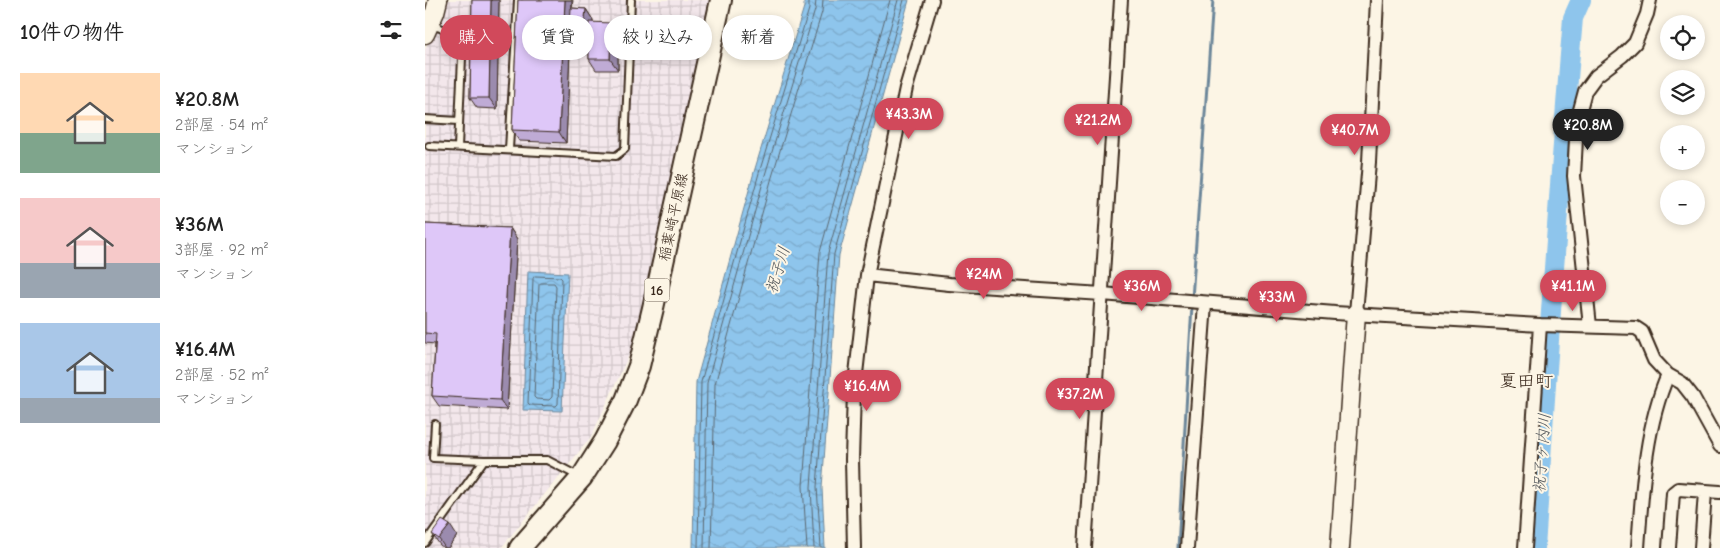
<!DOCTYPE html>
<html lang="ja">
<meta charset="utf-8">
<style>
body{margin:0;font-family:"Comic Neue","Klee One",sans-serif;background:#f2f2f2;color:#222;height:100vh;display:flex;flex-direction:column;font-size:19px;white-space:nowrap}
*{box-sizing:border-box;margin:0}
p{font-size:16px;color:#767676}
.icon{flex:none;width:28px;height:28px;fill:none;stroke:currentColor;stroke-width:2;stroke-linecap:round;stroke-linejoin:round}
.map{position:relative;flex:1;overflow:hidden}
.sheet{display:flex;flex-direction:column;background:#fff;width:425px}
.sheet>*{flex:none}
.top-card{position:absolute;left:15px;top:15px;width:475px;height:45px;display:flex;gap:10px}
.controls{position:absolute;left:1235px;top:15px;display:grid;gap:10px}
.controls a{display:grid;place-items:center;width:45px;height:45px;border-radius:50%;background:#fff;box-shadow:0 2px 8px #0003;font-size:25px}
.price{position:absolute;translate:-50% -42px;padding:0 11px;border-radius:18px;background:#d1495b;color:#fff;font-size:16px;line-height:32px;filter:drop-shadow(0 1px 2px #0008)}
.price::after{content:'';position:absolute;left:50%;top:30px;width:15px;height:11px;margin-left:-8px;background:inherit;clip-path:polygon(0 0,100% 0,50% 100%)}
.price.on{background:#222;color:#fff}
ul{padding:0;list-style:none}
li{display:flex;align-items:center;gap:15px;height:125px;padding:0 20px}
li span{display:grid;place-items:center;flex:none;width:140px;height:100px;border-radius:0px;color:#555}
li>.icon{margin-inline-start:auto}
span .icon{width:60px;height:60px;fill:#fffc;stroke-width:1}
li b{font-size:21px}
h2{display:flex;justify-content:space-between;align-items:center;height:60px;padding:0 20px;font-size:21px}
.pill{padding:0 18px;border-radius:22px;background:#fff;box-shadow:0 2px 8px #0003;font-size:18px;line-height:45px}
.pill.on{background:#d1495b;color:#fff}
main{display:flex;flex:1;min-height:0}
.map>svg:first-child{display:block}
.industrial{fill:url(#industrial-grid)}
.water{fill:url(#water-waves);stroke:#6d879a}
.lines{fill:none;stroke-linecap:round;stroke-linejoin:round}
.shore{stroke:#5c6870;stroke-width:1}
.stream{stroke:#6d879a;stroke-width:3}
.river{stroke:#8ec5ec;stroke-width:20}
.lane-casing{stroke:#3b2a1e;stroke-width:10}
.street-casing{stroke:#3b2a1e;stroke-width:16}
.secondary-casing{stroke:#3b2a1e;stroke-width:21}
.primary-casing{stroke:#3b2a1e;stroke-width:24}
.lane{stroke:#fcf5e5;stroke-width:6}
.street{stroke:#fcf5e5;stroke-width:12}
.secondary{stroke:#fcf5e5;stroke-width:18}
.primary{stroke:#fcf5e5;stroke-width:20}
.wall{fill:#bfabd5;stroke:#3b2a1e}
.shaded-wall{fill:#9b8bae;stroke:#3b2a1e}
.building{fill:#dec7f8;stroke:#3b2a1e}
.labels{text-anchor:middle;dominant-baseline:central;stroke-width:4;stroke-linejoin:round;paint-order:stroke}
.shield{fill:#fcf5e5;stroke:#75675a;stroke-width:1}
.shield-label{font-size:14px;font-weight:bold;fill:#3b2a1e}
.street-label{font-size:15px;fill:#3b2a1e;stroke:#fcf5e5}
.water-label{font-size:16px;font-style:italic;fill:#54585c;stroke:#fcf5e5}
.quarter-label{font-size:18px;fill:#3b2a1e;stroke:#fcf5e5}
</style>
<main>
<section class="sheet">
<h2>10件の物件<svg class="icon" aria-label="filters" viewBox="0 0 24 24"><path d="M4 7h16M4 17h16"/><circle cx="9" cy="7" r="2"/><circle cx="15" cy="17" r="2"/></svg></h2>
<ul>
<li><span style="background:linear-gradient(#ffd9b3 60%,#7fa58c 0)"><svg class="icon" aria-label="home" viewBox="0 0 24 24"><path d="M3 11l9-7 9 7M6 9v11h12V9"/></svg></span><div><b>¥20.8M</b><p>2部屋 · 54 m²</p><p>マンション</p></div></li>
<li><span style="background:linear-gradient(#f6c9c9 65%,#9aa5b1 0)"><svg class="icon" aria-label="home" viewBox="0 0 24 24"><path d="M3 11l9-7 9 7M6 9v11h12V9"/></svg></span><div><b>¥36M</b><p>3部屋 · 92 m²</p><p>マンション</p></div></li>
<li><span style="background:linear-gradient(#a9c7e8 75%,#9aa5b1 0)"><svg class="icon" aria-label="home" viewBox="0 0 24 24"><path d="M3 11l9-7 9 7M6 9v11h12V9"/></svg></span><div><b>¥16.4M</b><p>2部屋 · 52 m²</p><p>マンション</p></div></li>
</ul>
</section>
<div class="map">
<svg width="1295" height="548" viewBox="0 0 1295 548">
<defs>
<pattern id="industrial-grid" width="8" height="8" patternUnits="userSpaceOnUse" patternTransform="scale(1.25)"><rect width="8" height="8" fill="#f3e7eb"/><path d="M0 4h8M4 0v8" fill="none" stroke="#d1c6c9"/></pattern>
<pattern id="water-waves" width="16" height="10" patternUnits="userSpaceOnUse" patternTransform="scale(1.25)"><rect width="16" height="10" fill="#8ec5ec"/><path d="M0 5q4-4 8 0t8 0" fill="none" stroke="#7ba9ca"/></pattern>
</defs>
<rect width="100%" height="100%" fill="#fcf5e5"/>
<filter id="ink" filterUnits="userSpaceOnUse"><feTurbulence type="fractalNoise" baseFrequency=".02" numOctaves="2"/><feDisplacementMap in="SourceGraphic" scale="10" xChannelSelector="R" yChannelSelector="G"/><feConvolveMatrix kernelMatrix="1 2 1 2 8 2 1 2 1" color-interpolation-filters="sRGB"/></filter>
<g filter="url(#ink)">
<path class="industrial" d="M20 0H287L216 329 166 437 76 548H0V50L5 38 14 24Z"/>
<path class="water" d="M379 0H484L414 255 397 488 400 548H268L271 382 329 172 379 7Z
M103 271 143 273 137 411 98 410Z"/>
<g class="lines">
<path class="shore" d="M110 276 135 277 137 279 133 404 131 406 105 405 103 403 108 279Z
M116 283H129L131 286 127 397 124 400 111 399 109 397 114 285Z
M273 548 276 382 334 173 384 9V0
M279 548 282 383 340 175 390 10 391 0
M286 548 290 384 347 177 397 12 398 0
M382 548 378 486 395 252 465 0
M389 548 386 487 403 253 473 0
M396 548 392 487 409 254 479 0"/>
<path class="stream" d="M767 299 788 0
M753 548 767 305"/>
<path class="river" d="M1110 548C1122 371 1133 195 1148 18L1156 0"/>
<defs>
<path id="lane" d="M5 25 38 35 33 147
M0 119 34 121
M4 146 191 156 200 149 206 0
M84 149 93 0
M10 424 8 458 59 460
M0 543 59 460H122L153 476"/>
<path id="street" d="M442 275 524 284 677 294 910 313 1115 325 1211 328 1217 332 1229 360 1243 375 1257 383 1268 397 1295 446
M931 313 944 162 952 0
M1165 326 1149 176 1152 121 1160 91 1171 76 1197 56 1210 43 1222 14 1225 0
M429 548 427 459 429 392 442 275 481 88 507 0
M660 548 696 0
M762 548 780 304
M1100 548 1115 325
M1213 548C1217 492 1220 427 1243 375
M1244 548 1248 493 1253 489 1295 492
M1276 548 1280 492"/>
<path id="secondary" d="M0 34 10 12 13 0
M915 548 931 313"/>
<path id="primary" d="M95 548 157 477 180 441 201 400 214 366 228 308 296 0"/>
</defs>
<use href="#lane" class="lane-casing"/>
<use href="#street" class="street-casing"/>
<use href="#secondary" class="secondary-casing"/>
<use href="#primary" class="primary-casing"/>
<use href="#lane" class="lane"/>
<use href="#street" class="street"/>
<use href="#secondary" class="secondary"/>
<use href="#primary" class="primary"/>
</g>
<path class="wall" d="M47 0H74L72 109 52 108 45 98Z
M93 0H148L147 8 161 9 168 20V22L193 33V70H171L164 59V37L152 36 146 27 141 143 94 141 87 130Z
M0 224 85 228 92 239 82 410 14 406 7 396 10 344 0 343Z
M7 534 32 536 23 548H19L15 545Z"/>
<path class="shaded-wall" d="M66 0H74L72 109 64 98Z
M140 0H147L146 26H145L146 27 141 143 134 132Z
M161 9 168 20 167 37 159 27Z
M186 23 193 33V70L185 59Z
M85 228 92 239 82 410 75 400Z
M25 525 32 536 23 548H20L14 539Z"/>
<path class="building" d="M47 0H66L64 98H45Z
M93 0H140L134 132 87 130Z
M146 8 161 9 159 27 145 26Z
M164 22 186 23 185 59H164Z
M0 224 85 228 75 400 7 396 11 334 0 333Z
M17 520 25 525 14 539 7 534Z"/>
</g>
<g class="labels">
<rect class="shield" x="219.5" y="278.5" width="25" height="23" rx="4"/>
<g class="shield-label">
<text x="232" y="290">16</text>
</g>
<g class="street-label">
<text transform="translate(248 217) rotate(-78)">稲葉崎平原線</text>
</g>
<g class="water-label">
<text transform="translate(353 270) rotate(-73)">祝子川</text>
<text transform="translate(1117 453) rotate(-86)">祝子ヶ内川</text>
</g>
<g class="quarter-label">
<text x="1101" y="381">夏田町</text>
</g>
</g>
</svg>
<div class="controls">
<a><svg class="icon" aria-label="locate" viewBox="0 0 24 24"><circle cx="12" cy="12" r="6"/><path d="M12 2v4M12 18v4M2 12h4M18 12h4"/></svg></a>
<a><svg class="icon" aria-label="layers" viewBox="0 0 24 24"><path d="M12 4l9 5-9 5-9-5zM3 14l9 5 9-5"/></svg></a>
<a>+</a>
<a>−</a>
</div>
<b class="price" style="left:484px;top:140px">¥43.3M</b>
<b class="price" style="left:673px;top:146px">¥21.2M</b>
<b class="price on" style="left:1163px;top:151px">¥20.8M</b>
<b class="price" style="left:930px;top:156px">¥40.7M</b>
<b class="price" style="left:559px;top:300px">¥24M</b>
<b class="price" style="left:717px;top:312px">¥36M</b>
<b class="price" style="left:1148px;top:312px">¥41.1M</b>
<b class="price" style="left:852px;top:323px">¥33M</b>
<b class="price" style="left:442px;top:412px">¥16.4M</b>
<b class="price" style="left:655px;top:420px">¥37.2M</b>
<div class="top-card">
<a class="pill on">購入</a>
<a class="pill">賃貸</a>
<a class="pill">絞り込み</a>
<a class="pill">新着</a>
</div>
</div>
</main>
